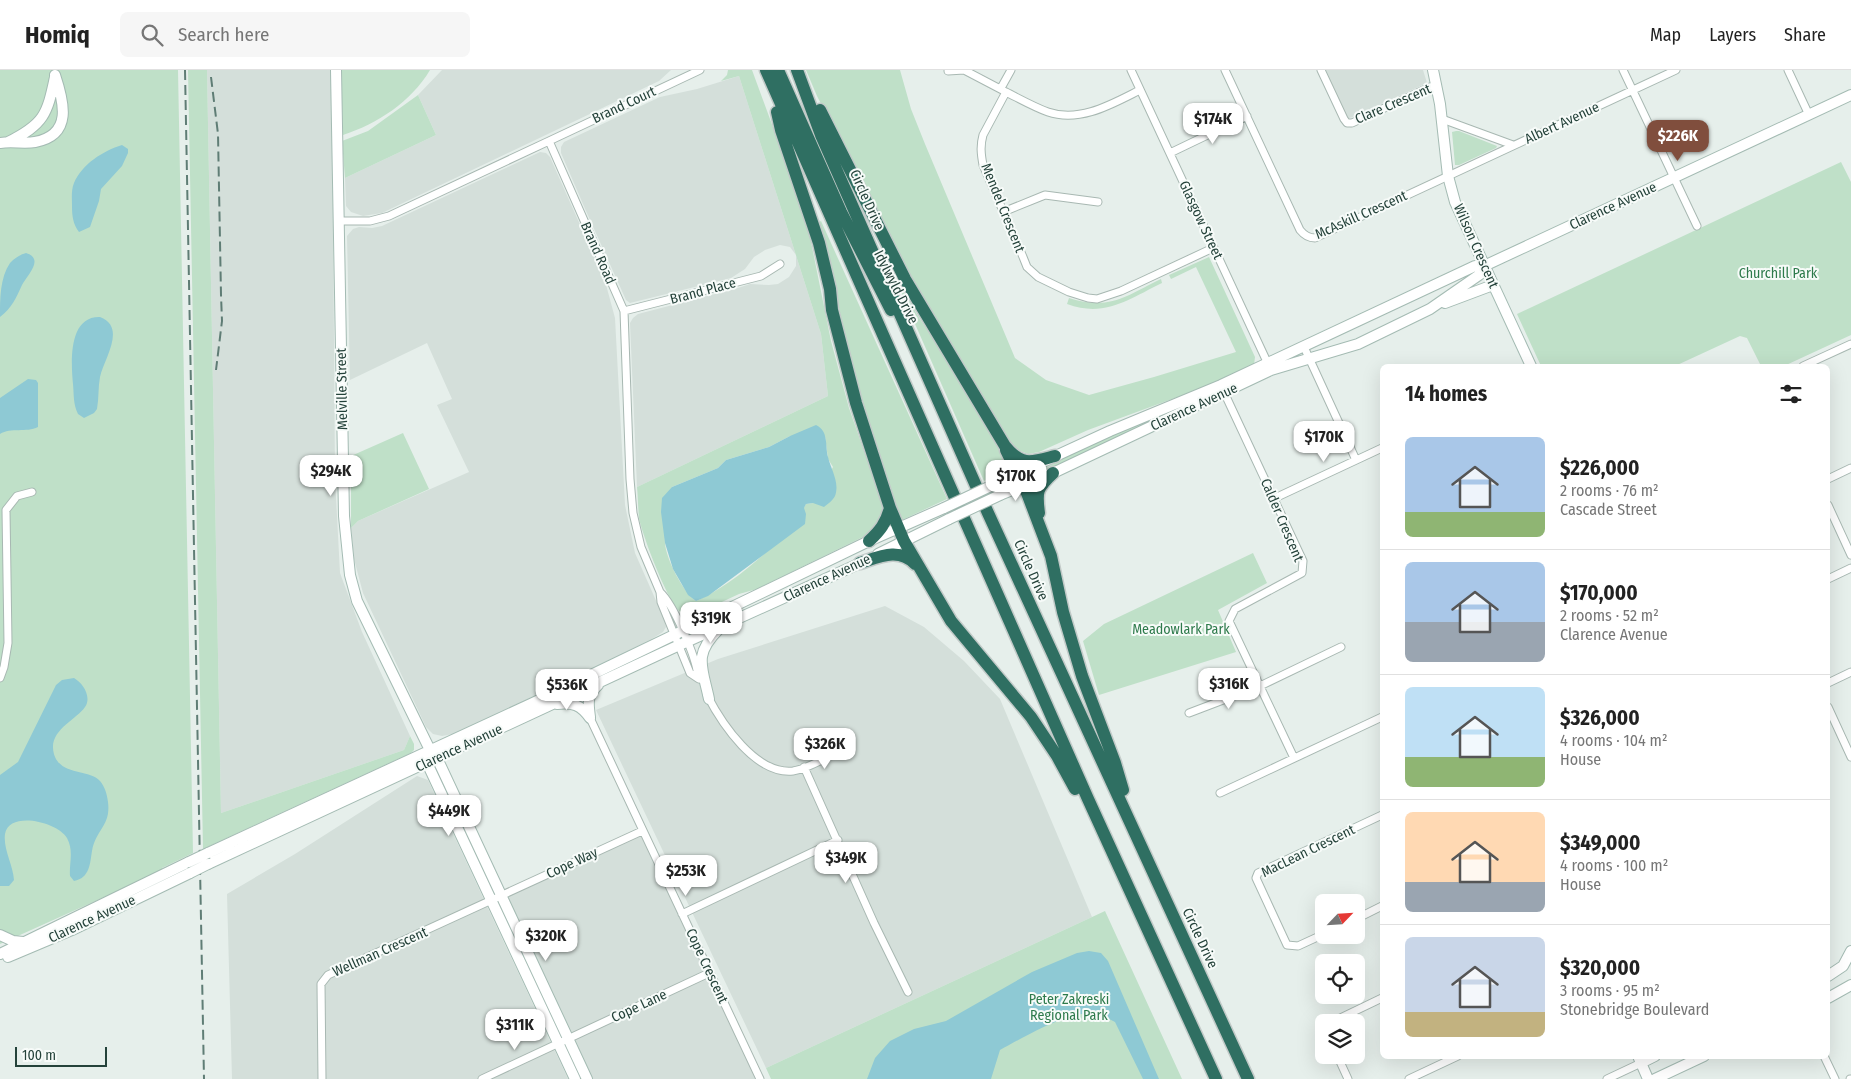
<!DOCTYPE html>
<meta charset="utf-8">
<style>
body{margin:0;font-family:"Fira Sans Condensed",sans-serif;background:#f6f6f6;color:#222;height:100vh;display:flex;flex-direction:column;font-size:19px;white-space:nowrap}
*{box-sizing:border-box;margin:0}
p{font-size:16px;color:#767676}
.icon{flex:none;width:28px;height:28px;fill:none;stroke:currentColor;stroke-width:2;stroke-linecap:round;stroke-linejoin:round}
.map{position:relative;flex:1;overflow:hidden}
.side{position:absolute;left:1380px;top:294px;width:450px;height:695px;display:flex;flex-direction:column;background:#fff;border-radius:8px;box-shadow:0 5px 20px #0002}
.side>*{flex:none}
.needle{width:32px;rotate:65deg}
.controls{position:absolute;left:1315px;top:824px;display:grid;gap:10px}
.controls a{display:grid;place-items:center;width:50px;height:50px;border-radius:8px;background:#fff;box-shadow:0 5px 20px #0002;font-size:25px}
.scale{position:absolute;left:15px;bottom:12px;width:92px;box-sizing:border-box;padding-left:5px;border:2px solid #24423a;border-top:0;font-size:14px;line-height:18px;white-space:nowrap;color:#24423a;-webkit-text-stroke:4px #f7fbf9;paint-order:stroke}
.price{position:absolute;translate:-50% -42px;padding:0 11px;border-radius:10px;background:#fff;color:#222;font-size:16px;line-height:32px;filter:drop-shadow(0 1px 2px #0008)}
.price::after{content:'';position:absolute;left:50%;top:30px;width:15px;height:11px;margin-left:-8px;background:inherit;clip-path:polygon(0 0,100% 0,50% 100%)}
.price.active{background:#804e3d;color:#fff}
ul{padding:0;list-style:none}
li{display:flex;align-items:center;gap:15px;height:125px;padding:0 25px}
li+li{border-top:1px solid #e0e0e0}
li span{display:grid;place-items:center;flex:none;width:140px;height:100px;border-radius:8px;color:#555}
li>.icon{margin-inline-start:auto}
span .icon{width:60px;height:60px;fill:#fffc;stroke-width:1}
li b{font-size:21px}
h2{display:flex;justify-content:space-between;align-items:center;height:60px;padding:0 25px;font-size:21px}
header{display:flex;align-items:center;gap:30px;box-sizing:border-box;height:70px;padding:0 25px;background:#fff;border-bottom:1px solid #e0e0e0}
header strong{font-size:24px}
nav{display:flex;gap:28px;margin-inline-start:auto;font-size:18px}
.search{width:350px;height:45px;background:#f6f6f6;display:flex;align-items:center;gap:12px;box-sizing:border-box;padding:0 18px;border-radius:8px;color:#767676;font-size:19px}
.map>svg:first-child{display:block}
.built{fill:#d4dfda}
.green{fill:#bfe0c8;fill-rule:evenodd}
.water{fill:#8ec9d4}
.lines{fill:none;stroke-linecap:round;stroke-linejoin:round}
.street-casing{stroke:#a8b8b2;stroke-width:9}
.secondary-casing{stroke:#a4bbb3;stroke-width:12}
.highway-casing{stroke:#c2cac8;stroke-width:15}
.street{stroke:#fff;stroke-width:7}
.secondary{stroke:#fff;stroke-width:10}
.highway{stroke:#2f6f62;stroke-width:12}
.rail{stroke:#5f7d75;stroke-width:2;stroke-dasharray:10 5;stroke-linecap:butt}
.secondary-bridge-casing{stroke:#a4bbb3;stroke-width:12;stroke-linecap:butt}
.secondary-bridge{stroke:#fff;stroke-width:10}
.labels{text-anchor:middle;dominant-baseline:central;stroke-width:4;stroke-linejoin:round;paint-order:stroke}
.street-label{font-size:14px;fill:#24423a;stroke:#f7fbf9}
.park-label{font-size:14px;fill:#2d7a4b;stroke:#f7fbf9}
</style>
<header>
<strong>Homiq</strong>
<div class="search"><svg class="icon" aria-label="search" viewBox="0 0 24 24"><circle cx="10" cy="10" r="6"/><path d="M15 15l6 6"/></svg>Search here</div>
<nav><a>Map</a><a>Layers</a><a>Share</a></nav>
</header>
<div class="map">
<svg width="1851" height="1009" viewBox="0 0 1851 1009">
<rect width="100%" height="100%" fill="#e6efeb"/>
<path class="built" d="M207 0H332L335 408 340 503 362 562 410 666 404 680 221 743Z
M442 0H671L659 11 382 143 363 146 351 142 346 136 345 108 436 65 418 25Z
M1325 0H1423L1427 13 1353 47 1349 48 1345 45Z
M739 6 821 264 828 326 637 417 630 253 633 248 638 244 738 218 750 214 769 215 778 214 789 207 796 196V185L790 177 780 175 765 180 754 187 745 199 731 208 630 233 626 230 586 141 561 83V77L564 72 660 27 697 19Z
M540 82 546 83 550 87 605 211 615 248 625 435 635 483 665 551 666 557 663 562 650 570 585 603 458 663 442 666 433 664 426 657 363 523 354 489 351 458 358 451 469 402 437 335 452 329 427 273 350 310 347 166 353 159 359 157 372 158 382 156Z
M885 536 924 557 964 591 1000 629 1092 847 766 998 596 640 718 589Z
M417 706 428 710 568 1009H232L227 824 295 784Z
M642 761 762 1009H587L501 826Z"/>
<path class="green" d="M0 0H178L193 783 162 798V801L0 874Z
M188 0H207L221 743 404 680 410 666 414 674V680L411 683 203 779Z
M341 0H430C411 32 377 54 343 65Z
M728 0H752L788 98 808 157 831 271 849 338 885 441 873 462 757 519 739 524 696 544C691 545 686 545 681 542 669 536 642 464 639 448 638 438 638 427 637 417L828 326 821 264 739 6 721 11 727 5ZM790 366H825L828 389 833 397 813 433 806 434C787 469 732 516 696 531 683 522 666 489 665 473 664 460 670 431 672 417L718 398 726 390 769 377Z
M806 0H900L911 39 925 74 1015 288 1046 310 1089 325 1154 307 1236 282 1196 197 1171 209 1169 205 1209 187 1255 287 1254 295 1210 315 1088 360 1039 382 1028 384 1013 378 917 222 817 26Z
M418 25 436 65 345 108 342 71 368 61Z
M1456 61H1459L1497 76 1496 78 1459 95H1455L1452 62Z
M1841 92 1851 112V265L1784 296H1761L1747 268 1740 266 1675 296H1541L1517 244Z
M821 151 947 429 902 450 899 448C884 399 866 351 854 301 841 252 832 201 819 152Z
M894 206 920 249 969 321 1010 398 1008 400 984 411Z
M1161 209 1162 213C1129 229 1105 248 1067 234L1069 228C1109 241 1126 226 1161 209Z
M1197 330 1038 404 1028 407 1102 368Z
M403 363 429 419 358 451 351 458V386Z
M1253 483 1267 513 1218 540 1236 582 1099 625 1083 571 1104 554Z
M1105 841 1182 1009H771L766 998Z"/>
<path class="water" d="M122 75 128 79V83L122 96 101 119 99 131 90 157 79 162C73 154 72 146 72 136 72 129 71 120 74 113 82 94 103 81 122 75Z
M26 183C45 189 27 205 22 215 16 228 12 238 0 247 0 228 0 208 10 193 15 188 19 185 26 183Z
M100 247C127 257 104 289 100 307 98 317 99 328 97 339L94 343 84 348 78 344C73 334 74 325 73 314 71 293 68 246 100 247Z
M28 309 36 310 38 313V357C26 363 11 357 0 364V328Z
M816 355C829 361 825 376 828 387 831 400 840 412 835 426 833 430 828 434 824 437L813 433 806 434 804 438 806 444 805 454 708 526 696 531 688 525 673 499 665 473 661 442 662 428 672 417 718 398 726 390 769 377 790 366Z
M74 608C83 613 92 627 85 637 77 649 52 659 53 678 55 707 89 698 100 711 105 717 107 724 108 732 111 756 96 759 92 781 90 793 90 808 74 811L70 806C69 793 74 781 67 768 58 752 9 740 5 764 3 779 13 795 14 810L9 816H0V705L18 692 56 615 62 610Z
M1089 881 1101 883 1108 891 1159 1009H1143L1115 952C1109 949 1103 946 1097 944 1073 938 1022 968 1000 980L991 1009H867L875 988 890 971 914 959 946 951 1032 902 1077 883Z"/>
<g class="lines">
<defs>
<path id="street" d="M1131 0 1269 296
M1225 0 1300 160C1304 165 1308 168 1315 168L1676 0
M1321 0 1344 49 1347 53H1352L1430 17 1437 15
M1623 0 1697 156
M1788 0 1809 45
M948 1 964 0 1006 22
M1001 18 1011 0
M1140 20C1112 34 1080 53 1048 42 1034 37 1020 29 1006 22L983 65C980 76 981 84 983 95L1023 187 1027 197 1038 207 1069 222 1088 228 1097 229 1121 221 1213 178
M1442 49 1513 75
M549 71 700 0
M1170 83 1247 46
M1003 142 1045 125 1098 132
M339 151H370L389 146 549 71 624 241 630 409 633 443 641 477 660 522 661 532 690 603 699 609
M624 241 761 206 780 194
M1304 277 1356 390
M1803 296 1851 274
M1223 320 1303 491 1302 503 1235 539 1229 551 1294 688
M1828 409 1851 398
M1275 428 1382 378
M1828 435 1851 485
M1828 509 1851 498
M660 522C674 535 696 587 698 606
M0 608 4 597 8 573 6 440 17 426 32 422
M1828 613 1851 602
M707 625C722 654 756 705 793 701 807 699 823 689 836 683
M1828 637 1851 687
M1189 643 1260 616 1341 577
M590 648 760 1009
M804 697 874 853 908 922
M1220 723 1382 647
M682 844 838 770
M1356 849 1382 836
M1324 864 1298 876 1287 875 1256 808 1258 803 1382 745
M1332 952 1382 928
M1337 985 1348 1009
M1824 986 1835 1009
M322 1009 321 914 328 905 642 761
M482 1009 709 903
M1409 1009 1458 986
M1607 1009 1641 993
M1850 1009H1851"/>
<path id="secondary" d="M336 0 344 446 350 505 357 531 430 680 437 688 587 1009
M1433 0 1440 34 1448 106 1455 132 1531 296
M8 72C44 54 47 45 55 7
M0 73C12 71 24 74 35 72 73 65 64 32 55 5
M1445 233 1493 215
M995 414 1110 361 1221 315 1475 196H1484L1851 25
M1000 425 1053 403 1271 300 1358 274 1430 239 1479 205 1484 196
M878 484 949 449
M709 629C702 596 693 585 719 559
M557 634C573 632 581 635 590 648
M590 647C588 633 587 625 598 615
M428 688 427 693 575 1009
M208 783 535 632 869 471 944 438
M208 794 673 578 865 491
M0 865 13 871 23 872
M0 884 189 792
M8 887 72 860 190 803
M1828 906 1843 896 1851 881
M1828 928 1851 915
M1638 986 1648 1009
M1641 993 1655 986
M1655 1009 1704 986"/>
<path id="highway" d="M766 0 1088 729 1216 1009
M778 0 841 142 891 240
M797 0 821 65 988 443 1248 1009
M820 40 905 209 1005 376C1022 397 1032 392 1055 386
M777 42 781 60 819 173 830 219 832 240 856 333 890 438 904 471 951 551 1031 647 1057 686 1075 719
M1006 380 1027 423 1051 486 1063 542 1082 606 1115 693 1123 720
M1039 443C1036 421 1037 418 1053 403
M869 471C880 461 886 453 890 438
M860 493C879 487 899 477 915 494"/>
</defs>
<use href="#street" class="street-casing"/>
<use href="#secondary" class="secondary-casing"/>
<use href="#highway" class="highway-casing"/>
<use href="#street" class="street"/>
<use href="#secondary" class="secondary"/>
<use href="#highway" class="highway"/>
<path class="rail" d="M185 0 204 1009
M211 7 218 64 221 225 222 251 216 300"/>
<defs>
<path id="secondary-bridge" d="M944 438 995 414
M949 449 1000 425
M189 792 208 783
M190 803 208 794"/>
</defs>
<use href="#secondary-bridge" class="secondary-bridge-casing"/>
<use href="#secondary-bridge" class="secondary-bridge"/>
</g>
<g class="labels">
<g class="street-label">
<text transform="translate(1393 34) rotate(-23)">Clare Crescent</text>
<text transform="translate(624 35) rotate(-25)">Brand Court</text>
<text transform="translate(1562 53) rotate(-25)">Albert Avenue</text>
<text transform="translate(867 130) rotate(66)">Circle Drive</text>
<text transform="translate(1613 136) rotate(-25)">Clarence Avenue</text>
<text transform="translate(1003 138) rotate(68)">Mendel Crescent</text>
<text transform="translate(1361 145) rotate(-24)">McAskill Crescent</text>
<text transform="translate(1201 150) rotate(65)">Glasgow Street</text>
<text transform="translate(1476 176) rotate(66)">Wilson Crescent</text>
<text transform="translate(598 183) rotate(66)">Brand Road</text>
<text transform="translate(896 217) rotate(63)">Idylwyld Drive</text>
<text transform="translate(703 221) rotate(-15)">Brand Place</text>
<text transform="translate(342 319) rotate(-91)">Melville Street</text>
<text transform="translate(1194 337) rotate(-25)">Clarence Avenue</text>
<text transform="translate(1282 450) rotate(67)">Calder Crescent</text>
<text transform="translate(1031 500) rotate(66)">Circle Drive</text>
<text transform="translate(827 508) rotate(-25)">Clarence Avenue</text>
<text transform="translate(459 678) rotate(-25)">Clarence Avenue</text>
<text transform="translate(1308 781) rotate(-26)">MacLean Crescent</text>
<text transform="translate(572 793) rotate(-25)">Cope Way</text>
<text transform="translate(92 849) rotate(-25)">Clarence Avenue</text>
<text transform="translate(1200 868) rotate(65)">Circle Drive</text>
<text transform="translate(380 882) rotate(-24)">Wellman Crescent</text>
<text transform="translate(707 896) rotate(65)">Cope Crescent</text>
<text transform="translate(639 936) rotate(-25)">Cope Lane</text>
</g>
<g class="park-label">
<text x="1778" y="203">Churchill Park</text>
<text x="1181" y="559">Meadowlark Park</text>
<text x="1069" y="929">Peter Zakreski<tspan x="1069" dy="16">Regional Park</tspan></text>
</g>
</g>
</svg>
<div class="controls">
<a><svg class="needle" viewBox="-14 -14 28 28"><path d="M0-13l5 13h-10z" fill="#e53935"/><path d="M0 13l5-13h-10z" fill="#767676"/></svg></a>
<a><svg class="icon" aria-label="locate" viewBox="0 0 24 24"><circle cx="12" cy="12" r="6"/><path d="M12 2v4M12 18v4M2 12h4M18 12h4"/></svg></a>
<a><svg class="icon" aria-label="layers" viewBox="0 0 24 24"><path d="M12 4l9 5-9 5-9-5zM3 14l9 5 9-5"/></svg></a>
</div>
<div class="scale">100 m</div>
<b class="price" style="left:1213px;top:75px">$174K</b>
<b class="price active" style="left:1678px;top:92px">$226K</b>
<b class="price" style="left:1324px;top:393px">$170K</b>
<b class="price" style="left:331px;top:427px">$294K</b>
<b class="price" style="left:1016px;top:432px">$170K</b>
<b class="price" style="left:711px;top:574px">$319K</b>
<b class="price" style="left:1229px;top:640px">$316K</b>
<b class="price" style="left:567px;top:641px">$536K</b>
<b class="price" style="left:825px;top:700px">$326K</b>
<b class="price" style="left:449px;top:767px">$449K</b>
<b class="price" style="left:846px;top:814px">$349K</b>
<b class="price" style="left:686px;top:827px">$253K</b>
<b class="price" style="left:546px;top:892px">$320K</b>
<b class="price" style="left:515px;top:981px">$311K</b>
<section class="side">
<h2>14 homes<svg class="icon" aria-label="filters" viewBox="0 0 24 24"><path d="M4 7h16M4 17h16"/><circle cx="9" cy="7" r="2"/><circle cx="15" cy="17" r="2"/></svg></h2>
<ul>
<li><span style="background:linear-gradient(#a9c7e8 75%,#8fb573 0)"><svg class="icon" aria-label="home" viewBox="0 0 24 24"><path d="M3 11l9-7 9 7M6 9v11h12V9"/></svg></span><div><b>$226,000</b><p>2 rooms · 76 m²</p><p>Cascade Street</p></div></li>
<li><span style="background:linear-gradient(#a9c7e8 60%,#9aa5b1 0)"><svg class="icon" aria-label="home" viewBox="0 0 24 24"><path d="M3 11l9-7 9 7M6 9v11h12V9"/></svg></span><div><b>$170,000</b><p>2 rooms · 52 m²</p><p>Clarence Avenue</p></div></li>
<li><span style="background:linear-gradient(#bfe0f5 70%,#8fb573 0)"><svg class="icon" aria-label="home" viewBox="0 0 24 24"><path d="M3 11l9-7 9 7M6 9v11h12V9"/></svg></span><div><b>$326,000</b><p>4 rooms · 104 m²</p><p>House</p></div></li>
<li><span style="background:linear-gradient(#ffd9b3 70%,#9aa5b1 0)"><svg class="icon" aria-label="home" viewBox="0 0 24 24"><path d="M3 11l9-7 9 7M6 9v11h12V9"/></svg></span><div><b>$349,000</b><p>4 rooms · 100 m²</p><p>House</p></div></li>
<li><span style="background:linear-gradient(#c9d6e8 75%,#c2b280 0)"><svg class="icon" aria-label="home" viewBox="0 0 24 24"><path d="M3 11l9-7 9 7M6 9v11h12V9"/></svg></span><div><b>$320,000</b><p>3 rooms · 95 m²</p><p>Stonebridge Boulevard</p></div></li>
</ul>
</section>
</div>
